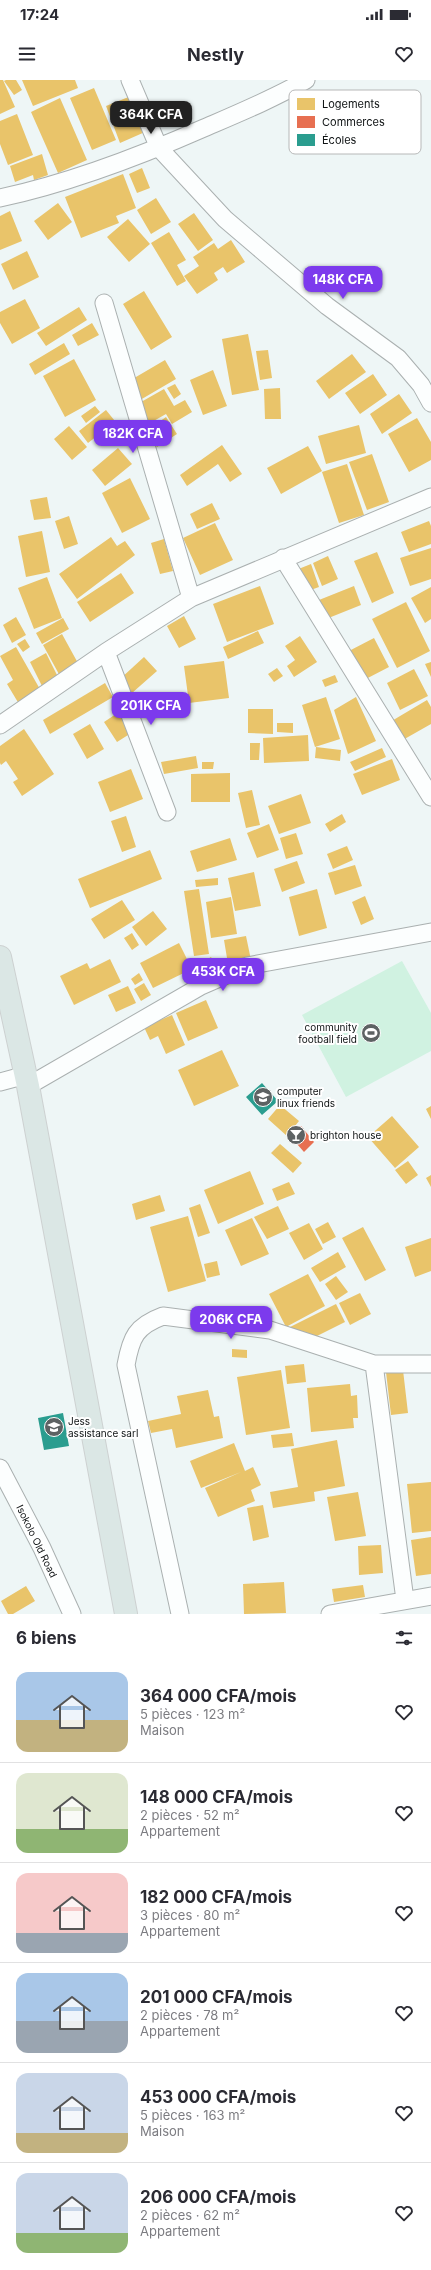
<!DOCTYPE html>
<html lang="fr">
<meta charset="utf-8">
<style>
body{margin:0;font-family:Inter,sans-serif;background:#f7f7f7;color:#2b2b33;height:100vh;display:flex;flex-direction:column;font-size:15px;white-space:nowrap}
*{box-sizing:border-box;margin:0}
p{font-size:13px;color:#7c7c81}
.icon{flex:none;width:22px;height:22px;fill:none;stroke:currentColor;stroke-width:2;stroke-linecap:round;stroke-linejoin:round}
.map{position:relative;height:1534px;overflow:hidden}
.panel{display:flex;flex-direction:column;background:#fff;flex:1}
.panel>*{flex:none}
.price{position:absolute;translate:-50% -34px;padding:0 9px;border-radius:8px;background:#7c3aed;color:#fff;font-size:13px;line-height:26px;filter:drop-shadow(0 1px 2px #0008)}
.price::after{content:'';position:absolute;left:50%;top:24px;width:12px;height:9px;margin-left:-6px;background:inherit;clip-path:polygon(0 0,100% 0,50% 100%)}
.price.active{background:#222;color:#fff}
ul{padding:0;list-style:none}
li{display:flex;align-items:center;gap:12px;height:100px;padding:0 16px}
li+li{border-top:1px solid #e1e1e2}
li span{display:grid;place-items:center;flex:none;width:112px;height:80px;border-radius:12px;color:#555}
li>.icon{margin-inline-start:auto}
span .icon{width:48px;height:48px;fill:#fffc;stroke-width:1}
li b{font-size:17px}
h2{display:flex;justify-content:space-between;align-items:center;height:48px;padding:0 16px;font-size:17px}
.status{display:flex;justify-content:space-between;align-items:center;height:28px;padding:0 20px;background:#fff;direction:ltr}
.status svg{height:11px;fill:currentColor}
header{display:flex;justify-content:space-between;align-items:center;height:52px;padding:0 16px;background:#fff;font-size:18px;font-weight:700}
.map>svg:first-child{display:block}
.garden{fill:#d0f2e1}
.homes{fill:#e9c46a}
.shops{fill:#e76f51}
.schools{fill:#2a9d8f}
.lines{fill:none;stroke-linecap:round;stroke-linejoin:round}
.minor-casing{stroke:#aab0b0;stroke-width:19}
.highway-casing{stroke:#cdd1d1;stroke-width:24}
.minor{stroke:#fcfefe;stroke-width:17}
.highway{stroke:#dbe7e5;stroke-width:22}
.labels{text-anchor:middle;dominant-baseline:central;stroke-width:4;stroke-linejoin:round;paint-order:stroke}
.poi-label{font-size:10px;fill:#0f1314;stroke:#fff;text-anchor:start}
.street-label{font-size:10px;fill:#0f1314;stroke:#fff}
.key{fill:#fff;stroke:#b7b8b8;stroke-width:1}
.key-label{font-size:11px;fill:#0f1314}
</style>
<div class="status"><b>17:24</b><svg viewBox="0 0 49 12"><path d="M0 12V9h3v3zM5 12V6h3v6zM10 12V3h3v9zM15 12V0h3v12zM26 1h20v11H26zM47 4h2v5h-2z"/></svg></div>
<header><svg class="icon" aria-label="menu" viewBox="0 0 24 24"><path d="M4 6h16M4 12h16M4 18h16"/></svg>Nestly<svg class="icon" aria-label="heart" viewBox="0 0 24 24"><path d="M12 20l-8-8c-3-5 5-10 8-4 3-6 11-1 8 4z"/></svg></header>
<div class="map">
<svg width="431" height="1534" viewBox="0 0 431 1534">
<rect width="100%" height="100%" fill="#eef6f6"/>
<path class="garden" d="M402 881 431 933V971L346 1017 302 935Z"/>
<path class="homes" d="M0 0H3L15 27 0 34Z
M6 0H16L22 10 14 15 4 1Z
M22 0H75L78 8 33 26Z
M94 8 116 60 92 70 70 18Z
M131 16 145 52 120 63 106 26Z
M60 18 87 80 58 93 31 32Z
M17 34 33 75 8 85 0 64V41Z
M42 74 48 95 34 100 33 95 15 102 10 86Z
M142 88 150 108 137 113 129 94Z
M123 94 136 128 116 136 119 143 81 158 65 117Z
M156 118 171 142 151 154 137 130Z
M58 123 72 142 48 160 34 141Z
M10 131 22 161 0 170V136Z
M194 133 213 160 198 171 178 144Z
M128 139 150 164 129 182 107 157Z
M169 152 186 180 177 185 186 201 177 206 151 163Z
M231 160 245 182 227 193 223 187 214 193 218 200 197 214 184 196 199 186 193 177 214 163 218 169Z
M27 171 39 197 13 210 1 184Z
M144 211 172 257 151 270 123 224Z
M25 219 40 248 12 264 0 243V232Z
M79 227 87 240 46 266 37 253Z
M92 243 99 255 78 266 72 255Z
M248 254 259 310 232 315 222 259Z
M64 263 70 274 35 295 29 284Z
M268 270 272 298 260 300 256 271Z
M352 274 366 292 329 319 316 301Z
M74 279 96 320 65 337 43 296Z
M165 280 176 299 135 323 124 304Z
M213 290 227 326 203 335 190 300Z
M373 294 387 315 360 334 345 313Z
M175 304 181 314 174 319 167 308Z
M280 308 281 339H265L264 309Z
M164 309 174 326 185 320 192 332 172 344 166 334 143 347 134 326Z
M399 314 412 333 382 354 370 334Z
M95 326 100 332 86 343 81 336Z
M106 330 123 351 110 362 102 352 88 363 79 351Z
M166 337 177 354 157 367 146 351Z
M417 338 431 362V380L409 392 388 354Z
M359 345 366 373 326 384 318 356Z
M69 346 87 367 72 380 54 359Z
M222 365 242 394 230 402 218 384 187 406 180 395Z
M308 366 322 391 281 414 267 388Z
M118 368 132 384 105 406 92 390Z
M372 374 389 422 367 430 349 382Z
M347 384 364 435 339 443 322 392Z
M130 398 150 439 122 453 102 413Z
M47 417 51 438 34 440 30 420Z
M212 423 220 439 197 449 190 434Z
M69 436 78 464 64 469 55 441Z
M429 441 431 446V464L409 472 401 452Z
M215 443 233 480 200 495 183 458Z
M42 451 50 492 26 497 18 456Z
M111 457 117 466 125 461 135 475 77 519 59 494Z
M164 459 173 491 160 494 151 463Z
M431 468V499L410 506 400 478Z
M377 472 394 513 372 523 354 481Z
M328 476 338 499 322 506 313 483Z
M311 484 319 507 305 512 296 490Z
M121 493 134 513 90 542 77 522Z
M47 497 62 538 34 549 18 508Z
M260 506 274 544 227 562 213 524Z
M354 506 361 525 326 539 319 520Z
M431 507V539L425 543 411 518Z
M406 522 430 571 397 588 372 539Z
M184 536 196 559 179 568 167 546Z
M16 537 26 555 12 563 3 545Z
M63 538 69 549 42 564 36 553Z
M258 551 264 563 228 579 223 567Z
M62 554 79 585 60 596 43 565Z
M300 556 317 582 294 597 287 586 295 580 285 566Z
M374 558 389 587 362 601 347 572Z
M25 559 30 567 23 572 17 564Z
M16 567 41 611 19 624 7 604 13 600 0 576Z
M46 573 59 599 43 608 30 582Z
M144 577 157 591 132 613 120 599Z
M224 581 229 618 189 623 184 586Z
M431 582V597L425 584Z
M277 588 283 596 274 602 268 594Z
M414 589 428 616 400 630 387 603Z
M335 595 338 602 325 607 322 600Z
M105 603 113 617 50 654 43 640Z
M326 617 340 659 315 667 302 625Z
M356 617 376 661 348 674 334 630Z
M427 620 431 627V644L401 661 390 642Z
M248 629H273V654L248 653Z
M122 630 136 650 117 662 104 642Z
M277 643H293V653L277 652Z
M90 644 104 669 87 679 73 654Z
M24 649 54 694 22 716 13 702 18 699 6 681 1 685 0 683V666Z
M308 655 309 681 264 683 263 658Z
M250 663H260L259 680H250Z
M316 667 341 670 340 681 315 678Z
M382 668 386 677 355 691 350 682Z
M196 676 198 688 164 694 161 682Z
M392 679 400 700 362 715 353 694Z
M202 682H214L213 689H202Z
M131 689 143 719 110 732 98 702Z
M230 693V722H191V694Z
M252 710 260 745 246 748 238 713Z
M301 714 311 743 279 754 268 726Z
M342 734 346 742 330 752 325 744Z
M126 736 136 767 122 772 111 741Z
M269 744 279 770 257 778 247 753Z
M296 753 303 774 286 779 280 758Z
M230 758 237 780 197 792 190 771Z
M347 766 353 780 333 789 327 774Z
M150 770 162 799 90 828 78 799Z
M297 781 305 803 282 812 274 789Z
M355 785 362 806 335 815 328 793Z
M254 792 261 826 235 831 228 798Z
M218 798V805L196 807 195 800Z
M199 809 209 874 194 876 184 811Z
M317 809 327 848 299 856 289 817Z
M365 816 374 839 361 845 352 822Z
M231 817 237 854 211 858 206 822Z
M122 820 135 840 104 859 91 839Z
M153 831 167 849 146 866 132 847Z
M132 853 139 865 132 870 124 858Z
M246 856 251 880 228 884 224 860Z
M179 863 192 889 153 908 140 883Z
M211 877 215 884 201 894 196 886Z
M110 879 121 902 74 925 60 896 87 883 90 889Z
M139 893 143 900 135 905 131 899Z
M144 903 151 915 141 921 134 909Z
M128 906 136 923 116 932 108 915Z
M206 920 218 948 188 961 176 933Z
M172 935 185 965 166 974 158 956 150 960 144 947Z
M222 970 239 1006 194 1026 178 990Z
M280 1025 299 1041 287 1056 268 1039Z
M431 1026V1039L426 1029Z
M392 1036 419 1067 395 1088 368 1057Z
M280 1064 302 1083 293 1093 271 1073Z
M408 1081 418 1095 406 1104 395 1090Z
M250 1091 264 1124 218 1144 204 1110Z
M431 1095V1107L426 1098Z
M289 1102 295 1114 277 1121 272 1109Z
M160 1115 165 1131 136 1140 132 1124Z
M200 1124 210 1153 198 1157 189 1128Z
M278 1126 289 1149 267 1159 254 1137Z
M188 1136 206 1201 168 1212 150 1147Z
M252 1138 269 1174 241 1186 225 1150Z
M328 1142 336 1157 323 1164 315 1149Z
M309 1143 323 1169 304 1180 289 1153Z
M363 1147 386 1190 365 1201 342 1158Z
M431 1158V1191L415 1197 405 1167Z
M338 1172 346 1187 320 1202 311 1188Z
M217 1181 220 1195 207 1198 204 1184Z
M308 1194 325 1226 286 1247 269 1214Z
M336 1196 348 1212 336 1220 325 1204Z
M360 1213 371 1234 350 1245 339 1223Z
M336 1224 345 1242 295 1267 286 1249Z
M232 1269 247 1270V1278L232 1277Z
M304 1284 306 1302 287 1304 285 1286Z
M281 1290 290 1348 246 1355 237 1297Z
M403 1290 408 1333 391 1335 386 1292Z
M350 1304 351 1316 357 1315 358 1338H353L354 1348 311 1352 307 1308Z
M208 1310 214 1337 219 1336 223 1358 176 1368 172 1349 151 1353 148 1341 181 1334 177 1316Z
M292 1353 294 1366 273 1368 271 1355Z
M337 1360 345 1406 314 1412 315 1421 273 1428 270 1412 298 1407 291 1369Z
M234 1363 245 1391 253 1387 261 1405 251 1410 255 1421 218 1437 205 1408 241 1392 201 1408 190 1381Z
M431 1402V1451L412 1453 407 1404Z
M358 1412 366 1456 335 1461 327 1417Z
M263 1425 269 1457 253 1461 247 1428Z
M431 1457V1494L416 1496 411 1460Z
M381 1465 383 1493 359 1495 358 1466Z
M284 1502 286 1533 244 1534 243 1504Z
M363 1505 365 1517 334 1522 332 1509Z
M26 1506 35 1521 13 1534H8L1 1521Z"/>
<path class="shops" d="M301 1046 314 1062 304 1072 290 1056Z"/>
<path class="schools" d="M262 1003 278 1021 262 1035 246 1017Z
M63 1333 69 1366 44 1370 38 1338Z"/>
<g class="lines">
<defs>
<path id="minor" d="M130 0 159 68 225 139 327 226 398 278 421 305 431 323
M0 118C70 103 138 77 204 48 239 33 273 19 306 0
M104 223 191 518
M283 478 431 717
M106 572 167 732
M0 645 106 572 191 518 431 417
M0 1002 26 995
M28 1006 201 906 247 886 431 852
M374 1284H431
M0 1388 42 1468 72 1534
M180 1534 126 1285C131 1257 136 1246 163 1236L270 1250 374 1284 405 1520
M330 1534 431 1516"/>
<path id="highway" d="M0 877 28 1006 126 1534"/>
</defs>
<use href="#minor" class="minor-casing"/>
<use href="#highway" class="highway-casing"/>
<use href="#minor" class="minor"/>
<use href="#highway" class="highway"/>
</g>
<defs>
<symbol id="stadium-disc" viewBox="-11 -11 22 22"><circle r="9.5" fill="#5d6263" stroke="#fff"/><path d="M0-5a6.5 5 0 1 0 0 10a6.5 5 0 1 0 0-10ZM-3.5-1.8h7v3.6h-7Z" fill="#fff"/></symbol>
<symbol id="school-disc" viewBox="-11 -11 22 22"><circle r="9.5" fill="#5d6263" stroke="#fff"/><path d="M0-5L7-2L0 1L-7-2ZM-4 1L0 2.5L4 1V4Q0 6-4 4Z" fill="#fff"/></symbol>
<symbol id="bar-disc" viewBox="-11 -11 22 22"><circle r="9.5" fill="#5d6263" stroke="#fff"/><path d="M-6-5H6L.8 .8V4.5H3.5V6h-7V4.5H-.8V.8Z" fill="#fff"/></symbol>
<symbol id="university-disc" viewBox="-11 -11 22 22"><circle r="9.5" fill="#5d6263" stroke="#fff"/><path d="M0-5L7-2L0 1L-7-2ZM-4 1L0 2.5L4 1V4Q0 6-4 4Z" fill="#fff"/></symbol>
</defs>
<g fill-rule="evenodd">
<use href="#stadium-disc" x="360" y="942" width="22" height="22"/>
<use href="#school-disc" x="252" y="1006" width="22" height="22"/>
<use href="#bar-disc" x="285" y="1044" width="22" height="22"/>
<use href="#university-disc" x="43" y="1336" width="22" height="22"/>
</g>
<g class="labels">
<g class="poi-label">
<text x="357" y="947" text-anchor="end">community<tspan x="357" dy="12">football field</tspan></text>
<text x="277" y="1011">computer<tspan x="277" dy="12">linux friends</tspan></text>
<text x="310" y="1055">brighton house</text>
<text x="68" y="1341">Jess<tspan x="68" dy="12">assistance sarl</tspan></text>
</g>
<g class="street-label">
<text transform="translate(37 1461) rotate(64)">Isokolo Old Road</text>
</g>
</g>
<rect x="289" y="10" width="132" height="64" rx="6" class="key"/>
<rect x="297" y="18" width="18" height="12" fill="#e9c46a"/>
<rect x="297" y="36" width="18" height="12" fill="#e76f51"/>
<rect x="297" y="54" width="18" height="12" fill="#2a9d8f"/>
<g class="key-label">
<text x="322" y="28">Logements</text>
<text x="322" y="46">Commerces</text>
<text x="322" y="64">Écoles</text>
</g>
</svg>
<b class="price active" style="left:151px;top:55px">364K CFA</b>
<b class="price" style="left:343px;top:220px">148K CFA</b>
<b class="price" style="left:133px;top:374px">182K CFA</b>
<b class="price" style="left:151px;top:646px">201K CFA</b>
<b class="price" style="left:223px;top:912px">453K CFA</b>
<b class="price" style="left:231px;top:1260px">206K CFA</b>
</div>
<section class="panel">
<h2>6 biens<svg class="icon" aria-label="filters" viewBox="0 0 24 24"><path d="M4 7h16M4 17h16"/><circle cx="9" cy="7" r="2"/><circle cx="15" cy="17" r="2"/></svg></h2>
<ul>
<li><span style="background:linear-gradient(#a9c7e8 60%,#c2b280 0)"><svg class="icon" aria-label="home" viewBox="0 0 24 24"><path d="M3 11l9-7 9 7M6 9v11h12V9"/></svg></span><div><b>364 000 CFA/mois</b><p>5 pièces · 123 m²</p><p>Maison</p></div><svg class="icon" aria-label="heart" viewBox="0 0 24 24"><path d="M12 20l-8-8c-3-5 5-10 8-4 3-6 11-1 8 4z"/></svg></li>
<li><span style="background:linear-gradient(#dfe7d0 70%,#8fb573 0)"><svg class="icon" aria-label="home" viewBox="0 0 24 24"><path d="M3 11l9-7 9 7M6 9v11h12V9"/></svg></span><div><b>148 000 CFA/mois</b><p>2 pièces · 52 m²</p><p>Appartement</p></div><svg class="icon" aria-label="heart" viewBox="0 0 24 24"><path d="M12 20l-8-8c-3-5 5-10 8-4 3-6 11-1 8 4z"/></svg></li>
<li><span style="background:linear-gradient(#f6c9c9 75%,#9aa5b1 0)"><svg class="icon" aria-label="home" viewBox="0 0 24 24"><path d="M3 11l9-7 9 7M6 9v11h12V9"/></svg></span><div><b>182 000 CFA/mois</b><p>3 pièces · 80 m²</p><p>Appartement</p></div><svg class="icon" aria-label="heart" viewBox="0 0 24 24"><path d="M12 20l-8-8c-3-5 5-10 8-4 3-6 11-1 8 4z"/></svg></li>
<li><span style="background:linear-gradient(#a9c7e8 60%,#9aa5b1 0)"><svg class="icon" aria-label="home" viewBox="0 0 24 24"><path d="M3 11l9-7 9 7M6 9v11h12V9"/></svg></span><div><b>201 000 CFA/mois</b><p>2 pièces · 78 m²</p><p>Appartement</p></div><svg class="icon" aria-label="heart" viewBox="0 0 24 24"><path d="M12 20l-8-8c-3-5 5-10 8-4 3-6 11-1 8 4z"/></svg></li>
<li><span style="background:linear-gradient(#c9d6e8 75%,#c2b280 0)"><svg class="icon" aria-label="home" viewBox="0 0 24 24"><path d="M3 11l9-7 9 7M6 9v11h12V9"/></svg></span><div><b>453 000 CFA/mois</b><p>5 pièces · 163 m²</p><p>Maison</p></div><svg class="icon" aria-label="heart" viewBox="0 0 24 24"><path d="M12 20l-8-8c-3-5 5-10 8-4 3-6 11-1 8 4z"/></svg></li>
<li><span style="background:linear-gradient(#c9d6e8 75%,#8fb573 0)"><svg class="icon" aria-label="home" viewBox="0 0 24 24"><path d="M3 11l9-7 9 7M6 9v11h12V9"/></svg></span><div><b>206 000 CFA/mois</b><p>2 pièces · 62 m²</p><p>Appartement</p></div><svg class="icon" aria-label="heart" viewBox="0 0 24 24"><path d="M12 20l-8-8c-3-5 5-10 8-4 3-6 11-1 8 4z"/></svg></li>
</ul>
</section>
